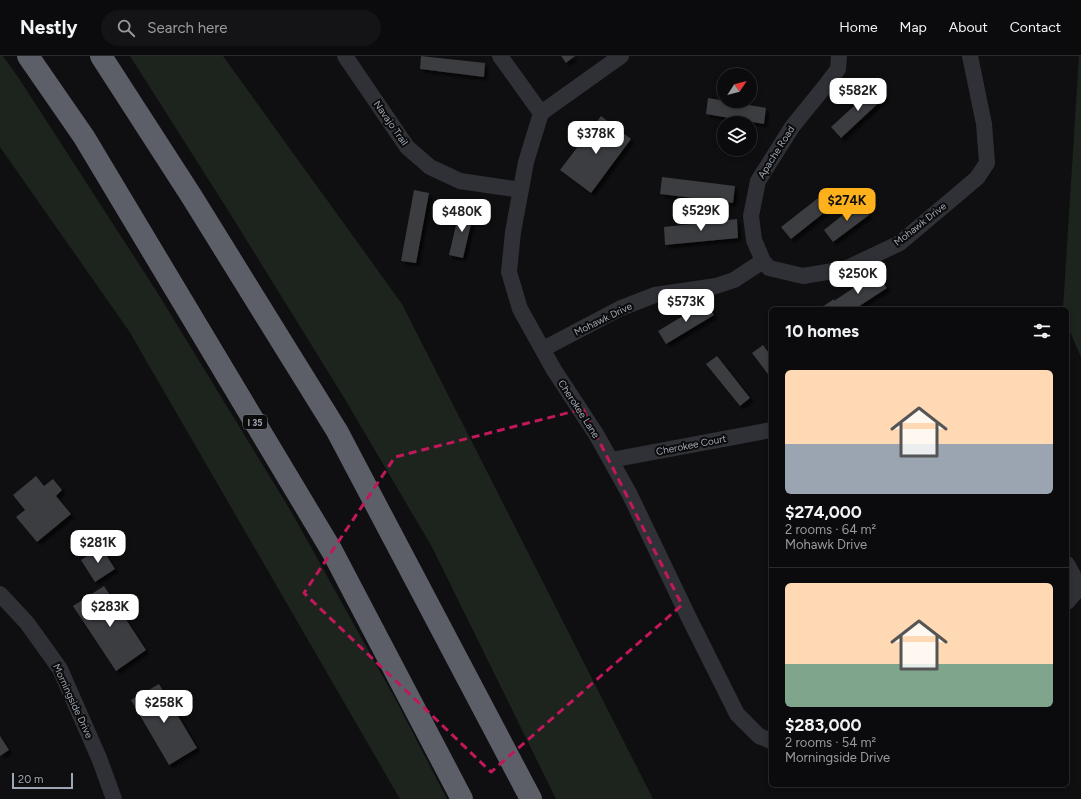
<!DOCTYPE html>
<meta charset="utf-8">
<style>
body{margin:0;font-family:Figtree,sans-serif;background:#141416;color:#f1f3f6;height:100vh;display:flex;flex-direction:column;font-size:15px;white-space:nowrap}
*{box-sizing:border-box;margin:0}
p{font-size:13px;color:#9a9b9d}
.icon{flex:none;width:22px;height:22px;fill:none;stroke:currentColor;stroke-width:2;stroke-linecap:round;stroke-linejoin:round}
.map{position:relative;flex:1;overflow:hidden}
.details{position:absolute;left:769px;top:251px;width:300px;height:480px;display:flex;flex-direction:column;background:#0b0b0d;border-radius:6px;box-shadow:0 2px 6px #0003,0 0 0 1px #2b2b2e}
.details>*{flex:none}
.needle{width:26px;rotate:54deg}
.controls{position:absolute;left:717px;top:12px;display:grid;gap:8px}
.controls a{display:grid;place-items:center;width:40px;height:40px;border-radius:50%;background:#0b0b0d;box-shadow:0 2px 6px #0003,0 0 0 1px #2b2b2e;font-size:20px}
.scale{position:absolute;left:12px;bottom:10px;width:61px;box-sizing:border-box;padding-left:4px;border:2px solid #9fa6b3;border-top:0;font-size:11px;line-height:14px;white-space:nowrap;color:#9fa6b3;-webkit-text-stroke:3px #0b0b0c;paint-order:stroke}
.price{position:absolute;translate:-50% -34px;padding:0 9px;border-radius:8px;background:#fff;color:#222;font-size:13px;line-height:26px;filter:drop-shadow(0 1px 2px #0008)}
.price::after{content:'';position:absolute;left:50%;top:24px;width:12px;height:9px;margin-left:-6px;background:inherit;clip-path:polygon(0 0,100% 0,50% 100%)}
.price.on{background:#feb11a;color:#111}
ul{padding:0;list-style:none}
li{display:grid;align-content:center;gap:8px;height:212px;padding:0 16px}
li+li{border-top:1px solid #2b2b2e}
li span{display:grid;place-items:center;height:124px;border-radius:6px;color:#555}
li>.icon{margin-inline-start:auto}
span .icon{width:72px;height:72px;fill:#fffc;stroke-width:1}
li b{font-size:17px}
h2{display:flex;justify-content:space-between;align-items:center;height:48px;padding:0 16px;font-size:17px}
header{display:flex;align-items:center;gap:24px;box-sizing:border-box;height:56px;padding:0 20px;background:#0b0b0d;border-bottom:1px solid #2b2b2e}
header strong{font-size:19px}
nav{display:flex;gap:22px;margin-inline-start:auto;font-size:14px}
.search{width:280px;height:36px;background:#141416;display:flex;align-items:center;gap:10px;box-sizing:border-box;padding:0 14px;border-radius:22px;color:#9a9b9d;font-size:15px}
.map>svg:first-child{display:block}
.green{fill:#1c241d}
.building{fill:#3b3c41;filter:url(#shadow)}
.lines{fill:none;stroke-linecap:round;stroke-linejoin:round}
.minor{stroke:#303136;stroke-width:16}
.motorway{stroke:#5c5f68;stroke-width:22}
.marked{fill:none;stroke:#c2185b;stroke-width:3;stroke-dasharray:8 5;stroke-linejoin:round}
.labels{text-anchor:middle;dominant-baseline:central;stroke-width:4;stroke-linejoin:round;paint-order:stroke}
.shield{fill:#0b0b0c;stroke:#737881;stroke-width:1}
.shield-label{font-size:9px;font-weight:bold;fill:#9fa6b3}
.street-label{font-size:10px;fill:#9fa6b3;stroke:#0b0b0c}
</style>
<header>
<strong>Nestly</strong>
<div class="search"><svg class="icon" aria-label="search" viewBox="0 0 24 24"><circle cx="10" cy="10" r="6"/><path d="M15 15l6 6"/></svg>Search here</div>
<nav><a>Home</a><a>Map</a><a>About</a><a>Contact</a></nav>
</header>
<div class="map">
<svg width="1081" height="743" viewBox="0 0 1081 743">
<defs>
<filter id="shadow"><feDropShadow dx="3.5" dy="3.5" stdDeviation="1" flood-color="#0009"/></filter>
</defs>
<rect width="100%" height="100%" fill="#0f0f11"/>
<path class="green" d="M0 0H3L20 24 157 236 292 457 397 646 447 743H400L129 275 0 91Z
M130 0H223L402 248 653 743H556L432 491 343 340 231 159Z
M1079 0H1081V301L1067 269V253H1063Z"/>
<path class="building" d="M421 0 485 7 484 21 420 13Z
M561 0H575L566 7Z
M876 30 886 40 841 82 831 71Z
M708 42 766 52 764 68 706 58Z
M601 60 631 83 591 137 560 114Z
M662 121 735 130 733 147 660 138Z
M831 132 840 144 791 183 781 171Z
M414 134 429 137 416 207 401 205Z
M859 146 869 159 833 186 824 174Z
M460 152 474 155 463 202 449 199Z
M737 163 738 182 665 189 664 171Z
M876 217 887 232 855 253 853 251 850 253H819L834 243V245Z
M706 246 714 259 666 288 658 275Z
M763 289 771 300V322L752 297Z
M717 300 750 342 740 350 706 308Z
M36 420 44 430 53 423 62 434 56 440 71 458 37 486 16 461 25 454 13 439Z
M101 491 115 513 95 526 81 504Z
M104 530 146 594 116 615 73 550Z
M159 628 197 692 169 709 131 644Z
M0 680 9 694 0 700Z"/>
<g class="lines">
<path class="minor" d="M345 0 407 91 430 111 460 125 521 134
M500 0 541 57 526 106 513 176 509 216 520 253 554 314 596 378 630 439 689 562 737 658 759 680 771 685
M839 0 838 13 826 29 792 71 758 125 751 160 754 184 763 205 769 212 803 220 845 213 900 187 977 122 987 107 984 68 970 0
M541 57 621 0
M543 293 621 252 655 239 716 230 734 224 763 205
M611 404 771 374
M1067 508 1073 519 1075 537 1067 546
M0 538 27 567 60 613 99 702 114 743"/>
<path class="motorway" d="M28 0 84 81 332 495 462 743
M101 0 192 141 337 375 531 743"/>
</g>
<path class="marked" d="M583 353 682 549 491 716 304 537 395 401Z"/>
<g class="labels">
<rect class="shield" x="243" y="359" width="24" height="14" rx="3"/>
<g class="shield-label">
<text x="255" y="366">I 35</text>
</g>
<g class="street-label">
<text transform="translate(391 67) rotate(55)">Navajo Trail</text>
<text transform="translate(776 96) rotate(-58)">Apache Road</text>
<text transform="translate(920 168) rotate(-38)">Mohawk Drive</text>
<text transform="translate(603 263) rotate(-26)">Mohawk Drive</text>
<text transform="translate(579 353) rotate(57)">Cherokee Lane</text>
<text transform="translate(691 389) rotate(-11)">Cherokee Court</text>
<text transform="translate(73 645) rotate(65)">Morningside Drive</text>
</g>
</g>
</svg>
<div class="controls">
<a><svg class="needle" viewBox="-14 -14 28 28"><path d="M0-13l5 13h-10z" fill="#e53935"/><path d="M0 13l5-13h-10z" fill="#9a9b9d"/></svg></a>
<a><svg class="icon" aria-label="layers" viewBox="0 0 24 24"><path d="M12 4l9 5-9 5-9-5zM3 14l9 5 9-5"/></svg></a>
</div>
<div class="scale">20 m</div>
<b class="price" style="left:858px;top:56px">$582K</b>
<b class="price" style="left:596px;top:99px">$378K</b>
<b class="price on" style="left:847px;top:166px">$274K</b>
<b class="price" style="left:701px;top:176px">$529K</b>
<b class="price" style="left:462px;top:177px">$480K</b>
<b class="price" style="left:858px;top:239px">$250K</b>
<b class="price" style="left:686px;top:267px">$573K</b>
<b class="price" style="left:98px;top:508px">$281K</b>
<b class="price" style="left:110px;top:572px">$283K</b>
<b class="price" style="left:164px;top:668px">$258K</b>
<section class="details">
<h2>10 homes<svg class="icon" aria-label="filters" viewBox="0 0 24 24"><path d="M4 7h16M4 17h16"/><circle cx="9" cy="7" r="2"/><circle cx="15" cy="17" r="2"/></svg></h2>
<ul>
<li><span style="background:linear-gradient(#ffd9b3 60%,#9aa5b1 0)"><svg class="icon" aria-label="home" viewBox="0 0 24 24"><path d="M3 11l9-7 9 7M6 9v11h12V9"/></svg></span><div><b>$274,000</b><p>2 rooms · 64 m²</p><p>Mohawk Drive</p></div></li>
<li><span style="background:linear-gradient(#ffd9b3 65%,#7fa58c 0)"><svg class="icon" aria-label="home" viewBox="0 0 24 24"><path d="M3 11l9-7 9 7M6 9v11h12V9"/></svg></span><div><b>$283,000</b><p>2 rooms · 54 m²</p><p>Morningside Drive</p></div></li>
</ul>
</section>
</div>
